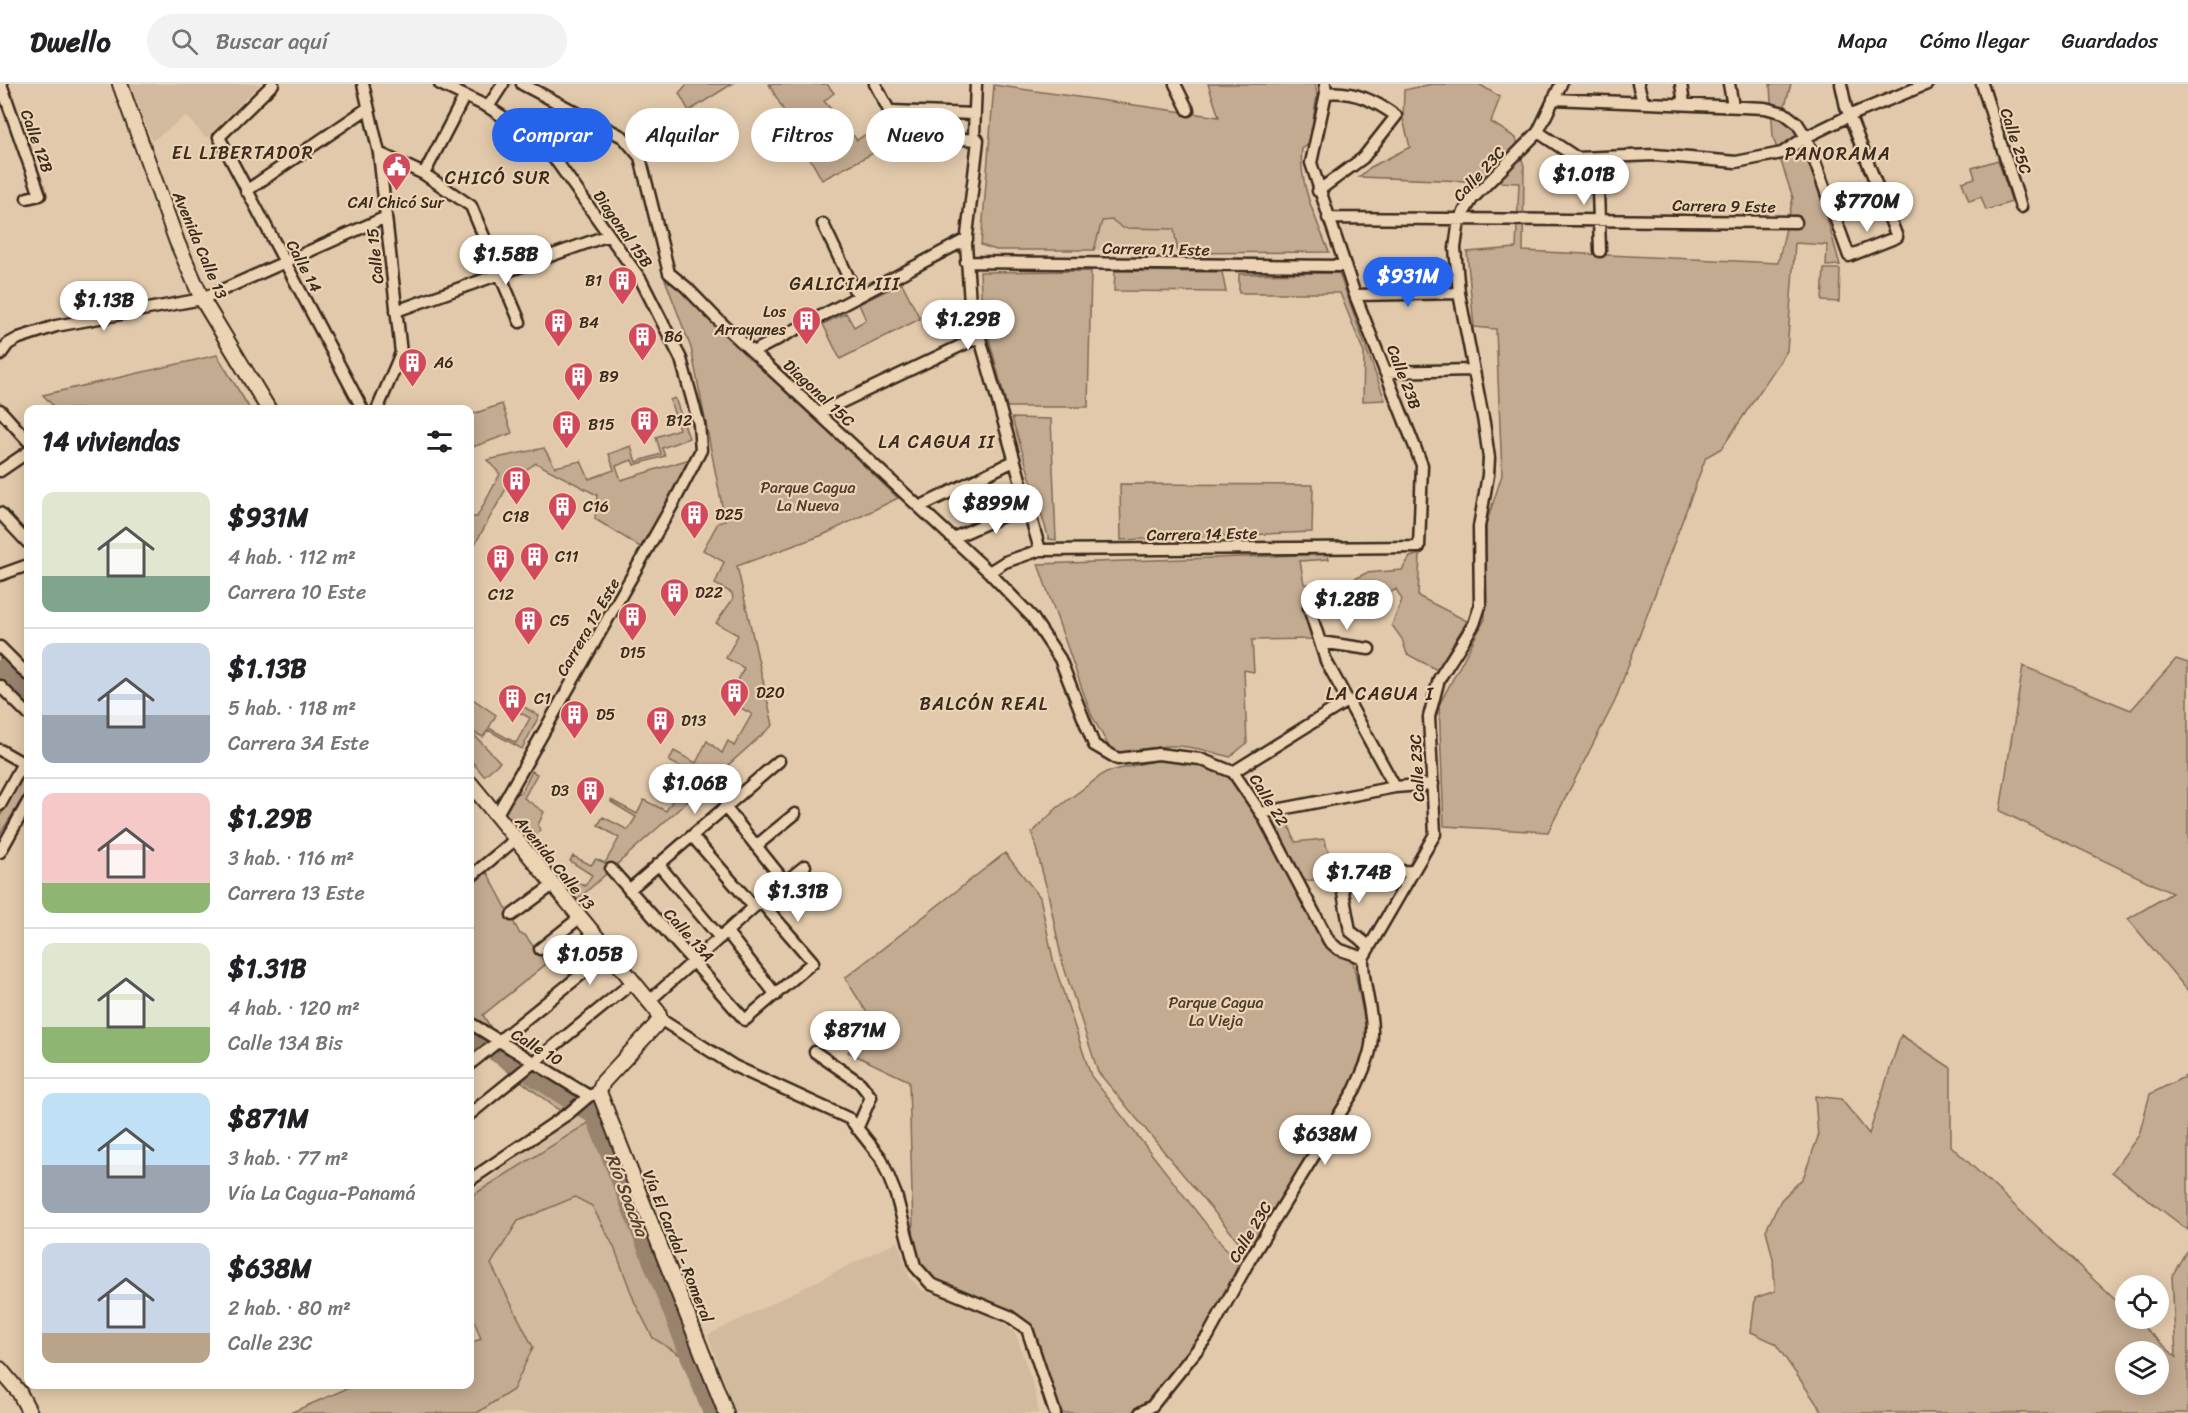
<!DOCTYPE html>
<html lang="es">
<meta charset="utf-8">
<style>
body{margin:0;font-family:Sriracha,sans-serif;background:#f2f2f2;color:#202124;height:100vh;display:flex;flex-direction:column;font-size:22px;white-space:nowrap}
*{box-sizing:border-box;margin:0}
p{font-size:20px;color:#757577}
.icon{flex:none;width:33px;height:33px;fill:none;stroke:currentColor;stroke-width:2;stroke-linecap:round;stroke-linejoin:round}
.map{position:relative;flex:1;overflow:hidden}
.side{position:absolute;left:24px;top:321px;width:450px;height:984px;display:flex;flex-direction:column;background:#fff;border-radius:12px;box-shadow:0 3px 15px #0003}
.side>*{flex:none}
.banner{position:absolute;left:492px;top:24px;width:570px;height:54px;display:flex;gap:12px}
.fabs{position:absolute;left:2115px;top:1191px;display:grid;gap:12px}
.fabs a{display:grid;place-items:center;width:54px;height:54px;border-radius:50%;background:#fff;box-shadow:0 3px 15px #0003;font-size:30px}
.price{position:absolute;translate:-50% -51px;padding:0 14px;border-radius:21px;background:#fff;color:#222;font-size:20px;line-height:39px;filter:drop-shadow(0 2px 3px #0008)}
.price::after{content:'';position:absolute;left:50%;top:36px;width:18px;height:14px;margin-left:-9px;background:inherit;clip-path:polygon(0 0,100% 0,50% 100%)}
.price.selected{background:#2563eb;color:#fff}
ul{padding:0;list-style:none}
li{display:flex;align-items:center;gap:18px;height:150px;padding:0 18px}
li+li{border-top:2px solid #e0e0e0}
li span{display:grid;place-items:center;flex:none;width:168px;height:120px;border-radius:12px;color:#555}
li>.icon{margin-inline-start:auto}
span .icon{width:72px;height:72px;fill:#fffc;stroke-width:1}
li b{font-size:26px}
h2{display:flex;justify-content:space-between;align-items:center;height:72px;padding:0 18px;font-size:26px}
.pill{padding:0 21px;border-radius:27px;background:#fff;box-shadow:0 3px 15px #0003;font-size:21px;line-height:54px}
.pill.selected{background:#2563eb;color:#fff}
header{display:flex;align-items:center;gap:36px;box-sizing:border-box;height:84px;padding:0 30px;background:#fff;border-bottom:2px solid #e0e0e0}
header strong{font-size:28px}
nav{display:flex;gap:33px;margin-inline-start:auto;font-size:21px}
.search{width:420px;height:54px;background:#f2f2f2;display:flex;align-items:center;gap:15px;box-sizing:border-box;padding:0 21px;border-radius:33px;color:#757577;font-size:22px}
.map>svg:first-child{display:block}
.built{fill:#d2ba9e}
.green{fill:#c3ab91;stroke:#7f6a58;stroke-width:1.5;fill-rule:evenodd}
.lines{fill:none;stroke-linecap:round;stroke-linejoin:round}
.river{stroke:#99836d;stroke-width:20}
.minor-casing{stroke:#3b2a1e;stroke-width:15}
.major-casing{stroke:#3b2a1e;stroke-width:18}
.minor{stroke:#ecd3b4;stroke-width:10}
.major{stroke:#ecd3b4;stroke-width:14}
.labels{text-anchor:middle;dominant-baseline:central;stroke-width:4.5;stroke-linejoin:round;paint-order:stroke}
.street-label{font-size:16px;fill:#3b2a1e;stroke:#ecd3b4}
.poi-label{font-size:16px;fill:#3b2a1e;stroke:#ecd3b4;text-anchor:start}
.park-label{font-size:16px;fill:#4f3d2f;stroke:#ecd3b4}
.neighbourhood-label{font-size:18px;letter-spacing:1.5px;fill:#3b2a1e;stroke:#ecd3b4}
.water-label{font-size:18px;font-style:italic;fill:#524032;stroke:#ecd3b4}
</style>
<header>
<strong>Dwello</strong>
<div class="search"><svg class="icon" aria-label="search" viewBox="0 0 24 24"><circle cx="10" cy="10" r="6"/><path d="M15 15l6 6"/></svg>Buscar aquí</div>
<nav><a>Mapa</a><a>Cómo llegar</a><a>Guardados</a></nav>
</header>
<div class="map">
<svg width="2188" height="1329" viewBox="0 0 2188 1329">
<rect width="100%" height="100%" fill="#e2c9ab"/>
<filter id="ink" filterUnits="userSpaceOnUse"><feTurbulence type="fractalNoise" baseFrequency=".0167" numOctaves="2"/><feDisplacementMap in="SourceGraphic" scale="12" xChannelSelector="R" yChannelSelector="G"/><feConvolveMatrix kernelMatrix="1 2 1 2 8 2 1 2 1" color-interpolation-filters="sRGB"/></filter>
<g filter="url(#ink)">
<path class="built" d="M130 0H260L206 54 186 32 152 57Z
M1102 136H1112L1123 144 1175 145 1178 169 1094 166Z
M577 1029 591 1037 712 1329H290L355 1301 470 1300V1259L481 1255 470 1225V1109Z
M898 1157 909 1193 922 1206 996 1233 1016 1250 1036 1310 1038 1329H734L708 1251Z"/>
<path class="green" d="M687 0H732L689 27 679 9Z
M769 0H827L834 9 824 17 857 56 866 50 879 66 822 96Z
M1208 0H1315L1317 10 1310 59 1302 65C1298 99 1317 137 1329 168L1178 169 1174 145 1123 144 1112 136 1102 137 1094 166H996L981 161 994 1 1219 33Z
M1432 0H1479L1500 13 1491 38 1516 54 1524 82 1523 167 1778 179 1793 114 1773 53 1770 0H1791L1785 22 1803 40 1801 66H1808L1840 181 1826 182 1827 161 1795 159 1787 267 1722 364 1706 373 1615 617 1548 748 1444 742 1439 621 1485 535 1486 441 1502 391 1496 245 1474 243 1467 168 1516 164 1519 99 1359 93 1371 83 1410 63 1403 35 1404 6Z
M1998 76 2012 118 1986 126 1981 113 1969 117 1962 98 1975 94 1972 84Z
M1824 185H1840L1839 218 1822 217Z
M1091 187 1088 323H1007L982 228 980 188Z
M1115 187 1222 188 1226 208 1114 207Z
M1339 189 1385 316 1363 317 1364 269 1340 209H1239V190Z
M663 190 898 414 823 451 737 482 773 641 577 816 549 783 585 802 592 791 570 777 573 772 591 781 596 775 605 779 619 754 598 741 603 733 628 746 636 733 611 718V716L637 730 644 716 666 727 687 694 683 692 687 686 669 677 674 667 696 679 707 657 722 669 728 657 734 662 752 630 728 617 744 584 726 574 738 551 716 539 733 515 732 509 715 500 724 478 703 466 718 439 725 437 691 264Z
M902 199 920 235 840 275 823 240 846 229 854 243 866 236 859 220Z
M217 271 250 325H56L43 311Z
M675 314 689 354 662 364 665 372 634 381 632 376 616 382 621 396 693 374 645 466 595 435 597 411 536 379 511 396 470 469V433H477L500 390 487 376 544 364 555 383 581 377 589 395 614 386 609 370 631 362 636 378 661 370 656 353 679 345 670 316Z
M502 320 512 349 470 364V331Z
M1012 334 1051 335 1056 456 1049 455Z
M1120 400 1313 401 1312 448 1121 456Z
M1328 470 1329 475 1300 477 1304 500 1341 502 1366 489 1402 486 1410 473 1420 470 1418 512 1467 537 1437 586 1407 570 1402 555 1392 541 1402 516 1396 505C1374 524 1332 518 1303 520L1314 555 1252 556 1254 588 1244 586 1247 659 1230 673C1180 658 1171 659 1121 671L1108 661 1091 630 1038 480Z
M0 572 28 600V624L0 596Z
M2176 575 2188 579V907L2128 835 2172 809 2000 727 2023 582 2131 626Z
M470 613 496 631 489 644 516 659 530 634 509 623 513 616 539 632 522 665 488 646 483 653 473 648 470 651Z
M475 652 500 678 484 692 470 675V656Z
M1162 675 1203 680 1228 690 1261 733 1327 858 1352 873 1367 949 1364 975 1351 1001 1249 1170 1098 988 1062 877 1048 809 1032 749 1057 724 1106 688Z
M532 687 537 690 524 714 544 728 538 741 540 746 529 759 504 728 515 709H521Z
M26 689 28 691V706L0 750V732Z
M1286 732 1295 758 1324 755 1337 793 1305 797 1271 734Z
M1005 769 1040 813 1054 880 1091 992 1238 1181 1205 1256 1139 1329H1052L1027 1246 1008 1233 930 1202 914 1184 909 997 848 968 871 935 845 894Z
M487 788 520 850 525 851 546 880 483 931 492 946 470 933V803Z
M470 944 533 987 577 1011 560 1027 470 958Z
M1901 951 1951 984V1062L2125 1225 2126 1234 2135 1235 2176 1273 2172 1192 2188 1164V1329H1823L1775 1259 1751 1248 1755 1214 1775 1207 1773 1175 1766 1146 1781 1116 1803 1094 1818 1053 1815 1012 1841 1015 1869 1050ZM2126 1268H2158V1300H2126Z
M2188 991V1146L2112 1088 2139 1051 2150 1010Z
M591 1037 693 1279 653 1254 635 1219 614 1163 592 1122 575 1113 518 1137 491 1180 533 1263 513 1306 477 1329H290L355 1301 470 1300V1259L481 1255 470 1225V1113Z"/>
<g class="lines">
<path class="river" d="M0 586 28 614
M470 951 595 1031 713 1329"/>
<defs>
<path id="minor" d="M1 0 40 111 27 114
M273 0 219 53 363 326
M363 0 379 69 401 269 377 326
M440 0 488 23 531 51 557 78 641 196 681 275 699 340 701 366 674 418 496 732
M522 0 623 53 640 73 669 189 686 203 715 233 989 488 1032 533 1060 575 1094 661 1118 675 1158 670 1200 675 1233 688
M875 0 902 51
M976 0 974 51 978 56 966 160 970 219 1040 466
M1175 0 1188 26
M1638 0 1643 18
M1681 0 1684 19
M1729 0 1733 22
M1982 0 2021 123
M1553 15 1765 24 1784 29 1797 39 1806 53 1849 172 1897 153 1846 23 1841 0
M488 23 503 0
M891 27 975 30
M1538 48 1577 74 1655 71 1736 78 1782 69 1806 53 1851 31 1927 0
M902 51 978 56
M882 63 902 51
M379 69 424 90 471 122 520 238
M1597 75 1600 167
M557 78 601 42
M424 90 464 13
M246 107 368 24
M1318 107 1363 74 1396 32C1376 17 1351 6 1326 9
M1328 134 1796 138
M823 140 854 205 860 211
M966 178 1345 182
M1355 211 1459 209
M396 227 609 151
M753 268 967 155
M0 271 8 260 19 254 56 242 202 215 386 133
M1385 288 1472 286
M0 326 28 357
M819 329 979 253
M0 387 28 368
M919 423 1014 377
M0 429 28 459
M953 454 1028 421
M989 488 1005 478 1040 466 1419 463 1422 381 1355 211 1311 79 1326 9 1325 0
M0 491 28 481
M1309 524 1326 577 1395 703
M1320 558 1369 565
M0 563 28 591
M0 602 28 630
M0 666 28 682
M1233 688 1263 732 1329 857 1338 865 1363 874
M1233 688 1347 617
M0 721 23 679
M725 723 785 798
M1261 729 1395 703 1433 700
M692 752 754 823
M756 762 795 730
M0 768 28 718
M658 780 720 854
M611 785 745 936 813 878 762 819
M470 793 516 755
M629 806 779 677
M512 831 553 801
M727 848 776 911
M1369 862 1350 847 1342 803 1346 788 1413 787
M540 865 578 835
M648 918 754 823 805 782
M660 935 734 982 850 1035 881 1074 896 1111 915 1182 931 1200 1009 1232 1027 1245 1055 1329
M470 939 589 1012
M815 968 860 999 871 1013 857 1045
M470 980 609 868
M470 1030 633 898
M470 1096 569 1029 589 1012 599 1008
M1140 1329 1152 1322 1208 1252 1249 1177 1355 1005C1363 987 1372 970 1372 950 1373 926 1362 900 1363 874L1435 750 1429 633 1439 595 1474 540 1480 522 1479 443 1488 391 1489 374 1484 339 1459 209 1455 164 1459 136 1472 115 1538 48 1561 0"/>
<path id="major" d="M120 0 177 158 202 215 269 326
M470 699 658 928 660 935 655 942 603 998 599 1008 726 1329
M0 1285 19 1308 30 1329"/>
</defs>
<use href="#minor" class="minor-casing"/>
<use href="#major" class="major-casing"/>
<use href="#minor" class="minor"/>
<use href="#major" class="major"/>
</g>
</g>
<defs>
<symbol id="civic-pin" viewBox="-11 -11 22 30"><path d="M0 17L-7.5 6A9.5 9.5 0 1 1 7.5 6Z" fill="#d1495b" stroke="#ecd3b4"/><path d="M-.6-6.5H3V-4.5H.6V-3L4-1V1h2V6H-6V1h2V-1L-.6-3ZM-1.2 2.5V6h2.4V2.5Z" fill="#fff"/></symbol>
<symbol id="building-pin" viewBox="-11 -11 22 30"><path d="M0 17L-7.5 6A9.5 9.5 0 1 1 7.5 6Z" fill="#d1495b" stroke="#ecd3b4"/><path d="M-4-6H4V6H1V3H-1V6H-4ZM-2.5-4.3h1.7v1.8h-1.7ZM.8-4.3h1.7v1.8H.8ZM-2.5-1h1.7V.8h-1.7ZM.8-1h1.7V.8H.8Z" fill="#fff"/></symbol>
</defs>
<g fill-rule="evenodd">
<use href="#civic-pin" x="380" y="66" width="33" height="45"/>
<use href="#building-pin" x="606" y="180" width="33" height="45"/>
<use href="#building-pin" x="790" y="220" width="33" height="45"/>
<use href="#building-pin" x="542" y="222" width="33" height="45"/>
<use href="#building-pin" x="626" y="236" width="33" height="45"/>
<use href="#building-pin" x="396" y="262" width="33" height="45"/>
<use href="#building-pin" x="562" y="276" width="33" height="45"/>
<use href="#building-pin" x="628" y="320" width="33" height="45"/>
<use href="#building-pin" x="550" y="324" width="33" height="45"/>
<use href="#building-pin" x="500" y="380" width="33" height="45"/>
<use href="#building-pin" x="546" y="406" width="33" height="45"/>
<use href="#building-pin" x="678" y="414" width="33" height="45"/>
<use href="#building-pin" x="518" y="456" width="33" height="45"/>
<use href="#building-pin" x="484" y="458" width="33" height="45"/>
<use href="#building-pin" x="658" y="492" width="33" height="45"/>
<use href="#building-pin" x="616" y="516" width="33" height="45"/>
<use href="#building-pin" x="512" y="520" width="33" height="45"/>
<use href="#building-pin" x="718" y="592" width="33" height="45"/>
<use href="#building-pin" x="496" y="598" width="33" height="45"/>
<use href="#building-pin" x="558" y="614" width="33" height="45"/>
<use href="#building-pin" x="644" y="620" width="33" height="45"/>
<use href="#building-pin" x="574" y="690" width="33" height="45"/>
</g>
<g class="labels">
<g class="street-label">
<text transform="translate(37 57) rotate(70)">Calle 12B</text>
<text transform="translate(2016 57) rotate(72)">Calle 25C</text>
<text transform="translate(1479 90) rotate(-47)">Calle 23C</text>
<text transform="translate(1724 122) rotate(1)">Carrera 9 Este</text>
<text transform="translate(623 145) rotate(55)">Diagonal 15B</text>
<text transform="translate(200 161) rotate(67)">Avenida Calle 13</text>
<text transform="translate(1156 165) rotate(1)">Carrera 11 Este</text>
<text transform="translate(375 172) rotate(-96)">Calle 15</text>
<text transform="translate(304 182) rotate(62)">Calle 14</text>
<text transform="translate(1404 293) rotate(69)">Calle 23B</text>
<text transform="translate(819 309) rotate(43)">Diagonal 15C</text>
<text transform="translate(1202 450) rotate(-1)">Carrera 14 Este</text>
<text transform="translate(588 543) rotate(-60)">Carrera 12 Este</text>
<text transform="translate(1417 684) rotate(-93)">Calle 23C</text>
<text transform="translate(1269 716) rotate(58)">Calle 22</text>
<text transform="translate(555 779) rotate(51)">Avenida Calle 13</text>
<text transform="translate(689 851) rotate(48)">Calle 13A</text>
<text transform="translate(537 963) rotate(31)">Calle 10</text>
<text transform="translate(1250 1148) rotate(-59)">Calle 23C</text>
<text transform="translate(678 1162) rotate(68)">Vía El Cardal - Romeral</text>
</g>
<g class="poi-label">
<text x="396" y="118" text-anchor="middle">CAI Chicó Sur</text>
<text x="602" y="196" text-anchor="end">B1</text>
<text x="786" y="227" text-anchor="end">Los<tspan x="786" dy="18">Arrayanes</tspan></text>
<text x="579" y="238">B4</text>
<text x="664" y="252">B6</text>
<text x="434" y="278">A6</text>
<text x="599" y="292">B9</text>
<text x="666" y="336">B12</text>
<text x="588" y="340">B15</text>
<text x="583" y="422">C16</text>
<text x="715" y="430">D25</text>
<text x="516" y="432" text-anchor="middle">C18</text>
<text x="555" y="472">C11</text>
<text x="695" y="508">D22</text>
<text x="501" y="510" text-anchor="middle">C12</text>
<text x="550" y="536">C5</text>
<text x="633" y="568" text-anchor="middle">D15</text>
<text x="756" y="608">D20</text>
<text x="534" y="614">C1</text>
<text x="596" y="630">D5</text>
<text x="681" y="636">D13</text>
<text x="569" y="706" text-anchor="end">D3</text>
</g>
<g class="park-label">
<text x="808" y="403">Parque Cagua<tspan x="808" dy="18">La Nueva</tspan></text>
<text x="1216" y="918">Parque Cagua<tspan x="1216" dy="18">La Vieja</tspan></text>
</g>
<g class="neighbourhood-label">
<text x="243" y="69">EL LIBERTADOR</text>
<text x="1838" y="70">PANORAMA</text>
<text x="498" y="94">CHICÓ SUR</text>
<text x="845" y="200">GALICIA III</text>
<text x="937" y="358">LA CAGUA II</text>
<text x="1380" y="610">LA CAGUA I</text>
<text x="984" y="620">BALCÓN REAL</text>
</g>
<g class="water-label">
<text transform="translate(627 1111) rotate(69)">Río Soacha</text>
</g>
</g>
</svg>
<div class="fabs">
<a><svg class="icon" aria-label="locate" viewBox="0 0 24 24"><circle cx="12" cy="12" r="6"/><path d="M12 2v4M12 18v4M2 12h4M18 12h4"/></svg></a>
<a><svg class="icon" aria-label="layers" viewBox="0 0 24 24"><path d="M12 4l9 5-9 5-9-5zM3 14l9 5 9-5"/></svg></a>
</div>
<b class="price" style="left:1584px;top:122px">$1.01B</b>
<b class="price" style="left:1867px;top:149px">$770M</b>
<b class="price" style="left:506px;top:202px">$1.58B</b>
<b class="price selected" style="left:1408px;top:224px">$931M</b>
<b class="price" style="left:104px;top:248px">$1.13B</b>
<b class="price" style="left:968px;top:267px">$1.29B</b>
<b class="price" style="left:996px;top:451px">$899M</b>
<b class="price" style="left:1347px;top:547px">$1.28B</b>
<b class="price" style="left:695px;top:731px">$1.06B</b>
<b class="price" style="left:1359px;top:820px">$1.74B</b>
<b class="price" style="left:798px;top:839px">$1.31B</b>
<b class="price" style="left:590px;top:902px">$1.05B</b>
<b class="price" style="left:855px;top:978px">$871M</b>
<b class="price" style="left:1325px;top:1082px">$638M</b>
<div class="banner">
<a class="pill selected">Comprar</a>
<a class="pill">Alquilar</a>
<a class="pill">Filtros</a>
<a class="pill">Nuevo</a>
</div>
<section class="side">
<h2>14 viviendas<svg class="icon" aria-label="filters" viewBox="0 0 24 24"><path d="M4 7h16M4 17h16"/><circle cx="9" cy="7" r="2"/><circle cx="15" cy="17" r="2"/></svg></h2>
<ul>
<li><span style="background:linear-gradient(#dfe7d0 70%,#7fa58c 0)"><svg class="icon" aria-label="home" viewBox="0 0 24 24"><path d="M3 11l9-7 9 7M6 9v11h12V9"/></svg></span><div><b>$931M</b><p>4 hab. · 112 m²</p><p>Carrera 10 Este</p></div></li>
<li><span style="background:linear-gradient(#c9d6e8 60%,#9aa5b1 0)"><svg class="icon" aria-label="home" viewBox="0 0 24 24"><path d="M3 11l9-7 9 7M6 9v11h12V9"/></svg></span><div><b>$1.13B</b><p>5 hab. · 118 m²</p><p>Carrera 3A Este</p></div></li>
<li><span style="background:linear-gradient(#f6c9c9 75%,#8fb573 0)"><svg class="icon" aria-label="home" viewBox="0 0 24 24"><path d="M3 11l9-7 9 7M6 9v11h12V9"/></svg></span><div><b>$1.29B</b><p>3 hab. · 116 m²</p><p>Carrera 13 Este</p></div></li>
<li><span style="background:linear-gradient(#dfe7d0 70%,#8fb573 0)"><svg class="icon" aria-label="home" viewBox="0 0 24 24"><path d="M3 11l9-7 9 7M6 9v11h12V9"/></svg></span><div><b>$1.31B</b><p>4 hab. · 120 m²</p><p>Calle 13A Bis</p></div></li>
<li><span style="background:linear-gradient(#bfe0f5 60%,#9aa5b1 0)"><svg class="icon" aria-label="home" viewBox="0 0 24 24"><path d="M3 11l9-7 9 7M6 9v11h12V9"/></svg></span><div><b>$871M</b><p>3 hab. · 77 m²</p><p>Vía La Cagua-Panamá</p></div></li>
<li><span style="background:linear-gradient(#c9d6e8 75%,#b9a48a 0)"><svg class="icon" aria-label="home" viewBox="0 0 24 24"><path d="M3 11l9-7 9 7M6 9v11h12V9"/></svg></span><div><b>$638M</b><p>2 hab. · 80 m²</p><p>Calle 23C</p></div></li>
</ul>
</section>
</div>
